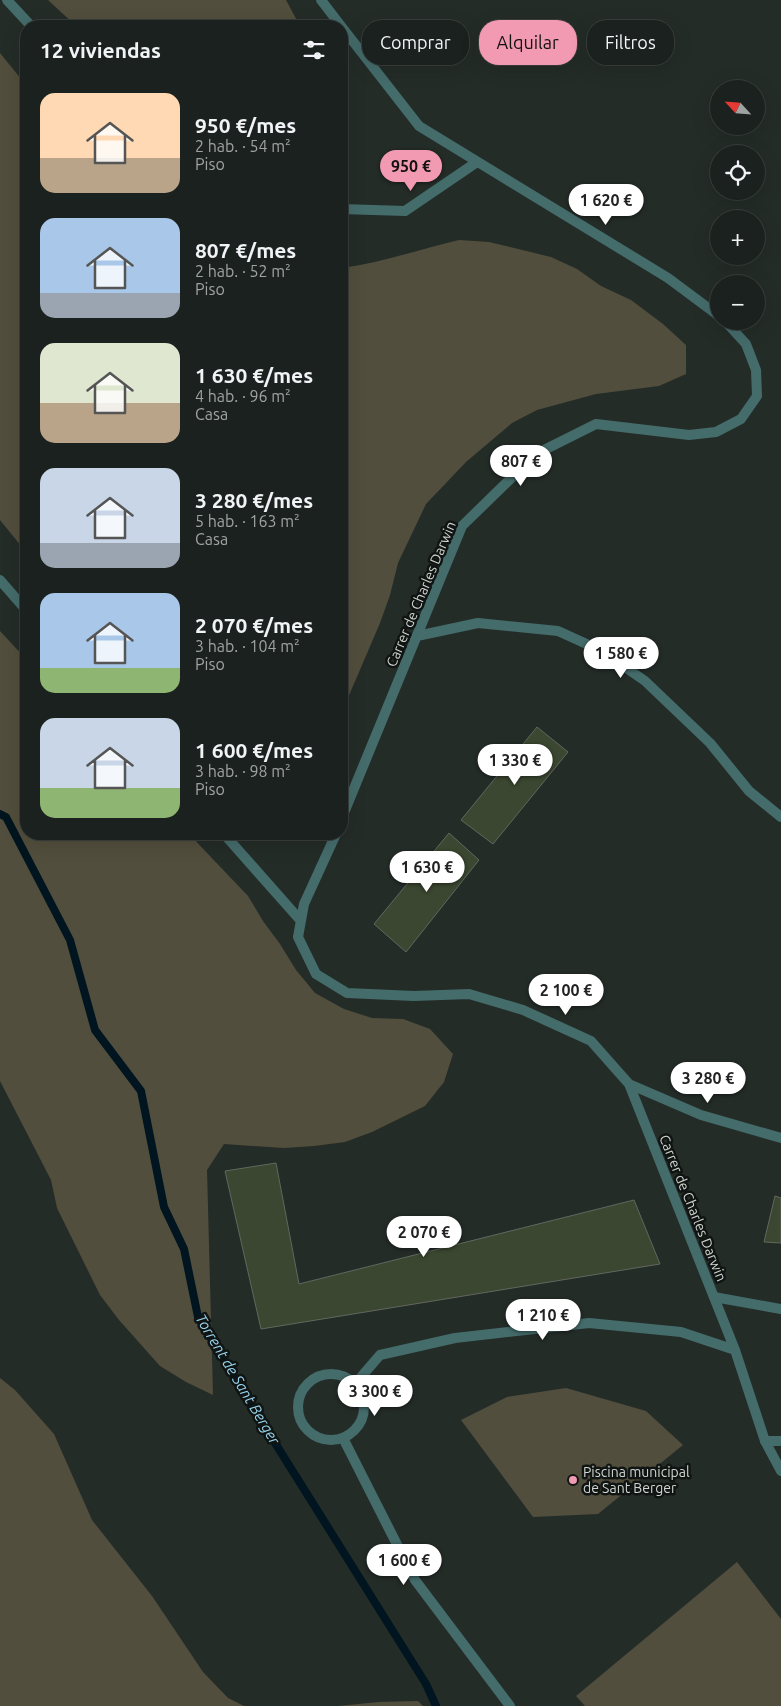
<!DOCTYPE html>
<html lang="es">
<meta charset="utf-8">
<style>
body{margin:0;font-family:Ubuntu,sans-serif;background:#282e2b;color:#f1f3f6;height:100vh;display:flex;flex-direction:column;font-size:19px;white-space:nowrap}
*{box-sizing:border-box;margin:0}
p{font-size:16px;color:#a0a3a4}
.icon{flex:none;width:28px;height:28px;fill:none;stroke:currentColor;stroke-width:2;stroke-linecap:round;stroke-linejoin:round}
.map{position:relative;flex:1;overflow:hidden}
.drawer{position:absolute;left:20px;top:20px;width:328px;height:820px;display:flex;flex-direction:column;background:#1b211e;border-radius:20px;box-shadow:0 5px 20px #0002,0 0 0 1px #393e3c}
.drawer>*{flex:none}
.top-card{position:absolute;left:362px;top:20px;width:342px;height:45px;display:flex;gap:10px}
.needle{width:32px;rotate:296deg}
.controls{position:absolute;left:710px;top:80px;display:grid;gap:10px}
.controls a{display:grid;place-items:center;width:55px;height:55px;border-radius:50%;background:#1b211e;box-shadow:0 5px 20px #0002,0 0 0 1px #393e3c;font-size:25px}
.price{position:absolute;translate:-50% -42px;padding:0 11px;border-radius:18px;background:#fff;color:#222;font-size:16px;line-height:32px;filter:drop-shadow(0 1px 2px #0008)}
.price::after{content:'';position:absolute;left:50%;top:30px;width:15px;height:11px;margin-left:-8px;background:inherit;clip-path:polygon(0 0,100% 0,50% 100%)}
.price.active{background:#f19ab2;color:#111}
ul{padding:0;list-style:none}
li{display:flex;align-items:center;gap:15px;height:125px;padding:0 20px}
li span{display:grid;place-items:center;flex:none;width:140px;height:100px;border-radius:15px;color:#555}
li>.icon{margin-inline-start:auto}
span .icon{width:60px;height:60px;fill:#fffc;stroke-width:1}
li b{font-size:21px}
h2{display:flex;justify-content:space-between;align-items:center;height:60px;padding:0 20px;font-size:21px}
.tag{padding:0 18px;border-radius:20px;background:#1b211e;box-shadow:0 5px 20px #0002,0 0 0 1px #393e3c;font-size:18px;line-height:45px}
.tag.active{background:#f19ab2;color:#111}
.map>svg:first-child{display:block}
.green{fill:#524e3d}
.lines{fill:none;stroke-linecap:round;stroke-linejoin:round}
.stream{stroke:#00151f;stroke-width:8}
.building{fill:#3b4730;stroke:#63675f}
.service{stroke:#446c6b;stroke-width:10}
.minor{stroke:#446c6b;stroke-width:10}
.poi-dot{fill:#f19ab2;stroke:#101412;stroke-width:2}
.labels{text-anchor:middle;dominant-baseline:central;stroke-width:5;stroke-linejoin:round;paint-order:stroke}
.street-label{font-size:14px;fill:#cfd5d2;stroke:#101412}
.poi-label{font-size:14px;fill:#cfd5d2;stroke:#101412;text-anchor:start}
.water-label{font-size:15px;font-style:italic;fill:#96d2eb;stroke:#101412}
</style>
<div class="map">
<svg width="781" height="1706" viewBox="0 0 781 1706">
<rect width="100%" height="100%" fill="#242c28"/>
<path class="green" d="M48 0H286L300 26H76Z
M0 53 26 85V552L0 520Z
M341 88 348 117 343 147 341 148Z
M459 240 489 242 551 257 577 269 601 286 631 300 663 324 686 345V374L659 386 596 394 537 410 512 423 466 462 426 504 398 563 390 595 380 623 341 714V268C381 263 420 249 459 240Z
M0 631 26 659V834H189L248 896 263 921 280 944 296 970 315 993 344 1009 372 1018 403 1019 430 1029 453 1054 444 1082 425 1106 372 1132 345 1142 314 1146 284 1148 224 1144 207 1170 213 1395 186 1382 160 1366 119 1320 100 1295 57 1208 51 1180 0 1081Z
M0 1378 15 1390 54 1434 92 1520 152 1596 203 1672 228 1698 244 1706H0Z
M566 1388 646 1411 683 1445 598 1514 533 1517 461 1420 507 1397Z
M737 1562 781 1619V1706H585L576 1696Z
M418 1701 423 1706H338L379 1702Z"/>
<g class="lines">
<path class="stream" d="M0 814 6 817 70 940 95 1030 141 1091 164 1207 184 1249 198 1317 240 1387 426 1684 436 1706"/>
</g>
<path class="building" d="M537 727 568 752 493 844 461 820Z
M449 833 479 860 406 952 374 924Z
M276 1163 299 1284 634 1200 660 1264 261 1329 225 1171Z
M775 1196 781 1198V1243L764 1242Z"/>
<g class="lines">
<path class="service" d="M714 1297 781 1309
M765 1441H781"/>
<path class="minor" d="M7 0 31 26
M321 0 341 26
M341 26 419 126 668 278 719 316
M341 209 405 211 477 162
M0 580 26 610
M417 636 478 623 558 631 602 651 645 681 710 743 749 791 781 817
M341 820 462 526 536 454 596 424 689 435 716 432 741 419 757 396 756 370 746 344 725 321
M224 834 301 921
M336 834 304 904 298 937 316 974 347 993 414 996 469 994 523 1010 591 1041 629 1084 735 1350 765 1441 781 1471
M629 1084 701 1115 781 1138
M298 1407a33 33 0 1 1 66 0a33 33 0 1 1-66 0Z
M355 1384 380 1355 455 1338 589 1323 681 1332 735 1350
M343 1438 415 1580 510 1706"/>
</g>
<circle class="poi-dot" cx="573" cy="1480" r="5"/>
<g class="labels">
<g class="street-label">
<text transform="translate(421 594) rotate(-67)">Carrer de Charles Darwin</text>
<text transform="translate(693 1208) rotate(68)">Carrer de Charles Darwin</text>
</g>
<g class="poi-label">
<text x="583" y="1472">Piscina municipal<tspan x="583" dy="16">de Sant Berger</tspan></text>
</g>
<g class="water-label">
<text transform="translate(238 1379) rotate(59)">Torrent de Sant Berger</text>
</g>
</g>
</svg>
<div class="controls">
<a><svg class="needle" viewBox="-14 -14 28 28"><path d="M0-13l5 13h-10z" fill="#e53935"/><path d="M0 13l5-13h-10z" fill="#a0a3a4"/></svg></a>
<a><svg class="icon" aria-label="locate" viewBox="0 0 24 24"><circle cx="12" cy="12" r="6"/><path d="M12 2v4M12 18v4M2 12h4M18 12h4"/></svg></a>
<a>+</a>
<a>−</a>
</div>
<b class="price active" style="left:411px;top:192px">950 €</b>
<b class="price" style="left:606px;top:226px">1 620 €</b>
<b class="price" style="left:521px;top:487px">807 €</b>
<b class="price" style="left:621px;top:679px">1 580 €</b>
<b class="price" style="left:515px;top:786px">1 330 €</b>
<b class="price" style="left:427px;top:893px">1 630 €</b>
<b class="price" style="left:566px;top:1016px">2 100 €</b>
<b class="price" style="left:708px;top:1104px">3 280 €</b>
<b class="price" style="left:424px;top:1258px">2 070 €</b>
<b class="price" style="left:543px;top:1341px">1 210 €</b>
<b class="price" style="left:375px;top:1417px">3 300 €</b>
<b class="price" style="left:404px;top:1586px">1 600 €</b>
<div class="top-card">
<a class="tag">Comprar</a>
<a class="tag active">Alquilar</a>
<a class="tag">Filtros</a>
</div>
<section class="drawer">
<h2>12 viviendas<svg class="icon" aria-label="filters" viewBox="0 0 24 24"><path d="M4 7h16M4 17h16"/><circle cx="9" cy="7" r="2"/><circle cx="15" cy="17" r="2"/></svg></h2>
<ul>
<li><span style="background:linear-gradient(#ffd9b3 65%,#b9a48a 0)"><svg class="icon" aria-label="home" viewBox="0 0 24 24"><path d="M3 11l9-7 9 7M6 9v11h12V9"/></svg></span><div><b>950 €/mes</b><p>2 hab. · 54 m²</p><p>Piso</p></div></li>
<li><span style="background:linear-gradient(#a9c7e8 75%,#9aa5b1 0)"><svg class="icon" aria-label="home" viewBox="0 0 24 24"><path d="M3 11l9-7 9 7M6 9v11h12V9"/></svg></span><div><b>807 €/mes</b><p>2 hab. · 52 m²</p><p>Piso</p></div></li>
<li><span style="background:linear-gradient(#dfe7d0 60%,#b9a48a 0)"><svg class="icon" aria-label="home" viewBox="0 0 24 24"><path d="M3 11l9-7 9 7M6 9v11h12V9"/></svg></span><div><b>1 630 €/mes</b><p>4 hab. · 96 m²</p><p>Casa</p></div></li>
<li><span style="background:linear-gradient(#c9d6e8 75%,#9aa5b1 0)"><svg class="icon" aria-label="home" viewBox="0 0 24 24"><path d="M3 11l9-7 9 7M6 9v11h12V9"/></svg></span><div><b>3 280 €/mes</b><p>5 hab. · 163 m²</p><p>Casa</p></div></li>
<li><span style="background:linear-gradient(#a9c7e8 75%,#8fb573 0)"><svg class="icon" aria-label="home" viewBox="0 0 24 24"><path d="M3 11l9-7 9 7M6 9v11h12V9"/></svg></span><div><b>2 070 €/mes</b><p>3 hab. · 104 m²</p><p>Piso</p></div></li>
<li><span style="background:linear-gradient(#c9d6e8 70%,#8fb573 0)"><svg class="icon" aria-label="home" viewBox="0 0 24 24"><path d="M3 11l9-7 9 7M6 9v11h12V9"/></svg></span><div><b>1 600 €/mes</b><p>3 hab. · 98 m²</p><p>Piso</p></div></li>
</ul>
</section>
</div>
